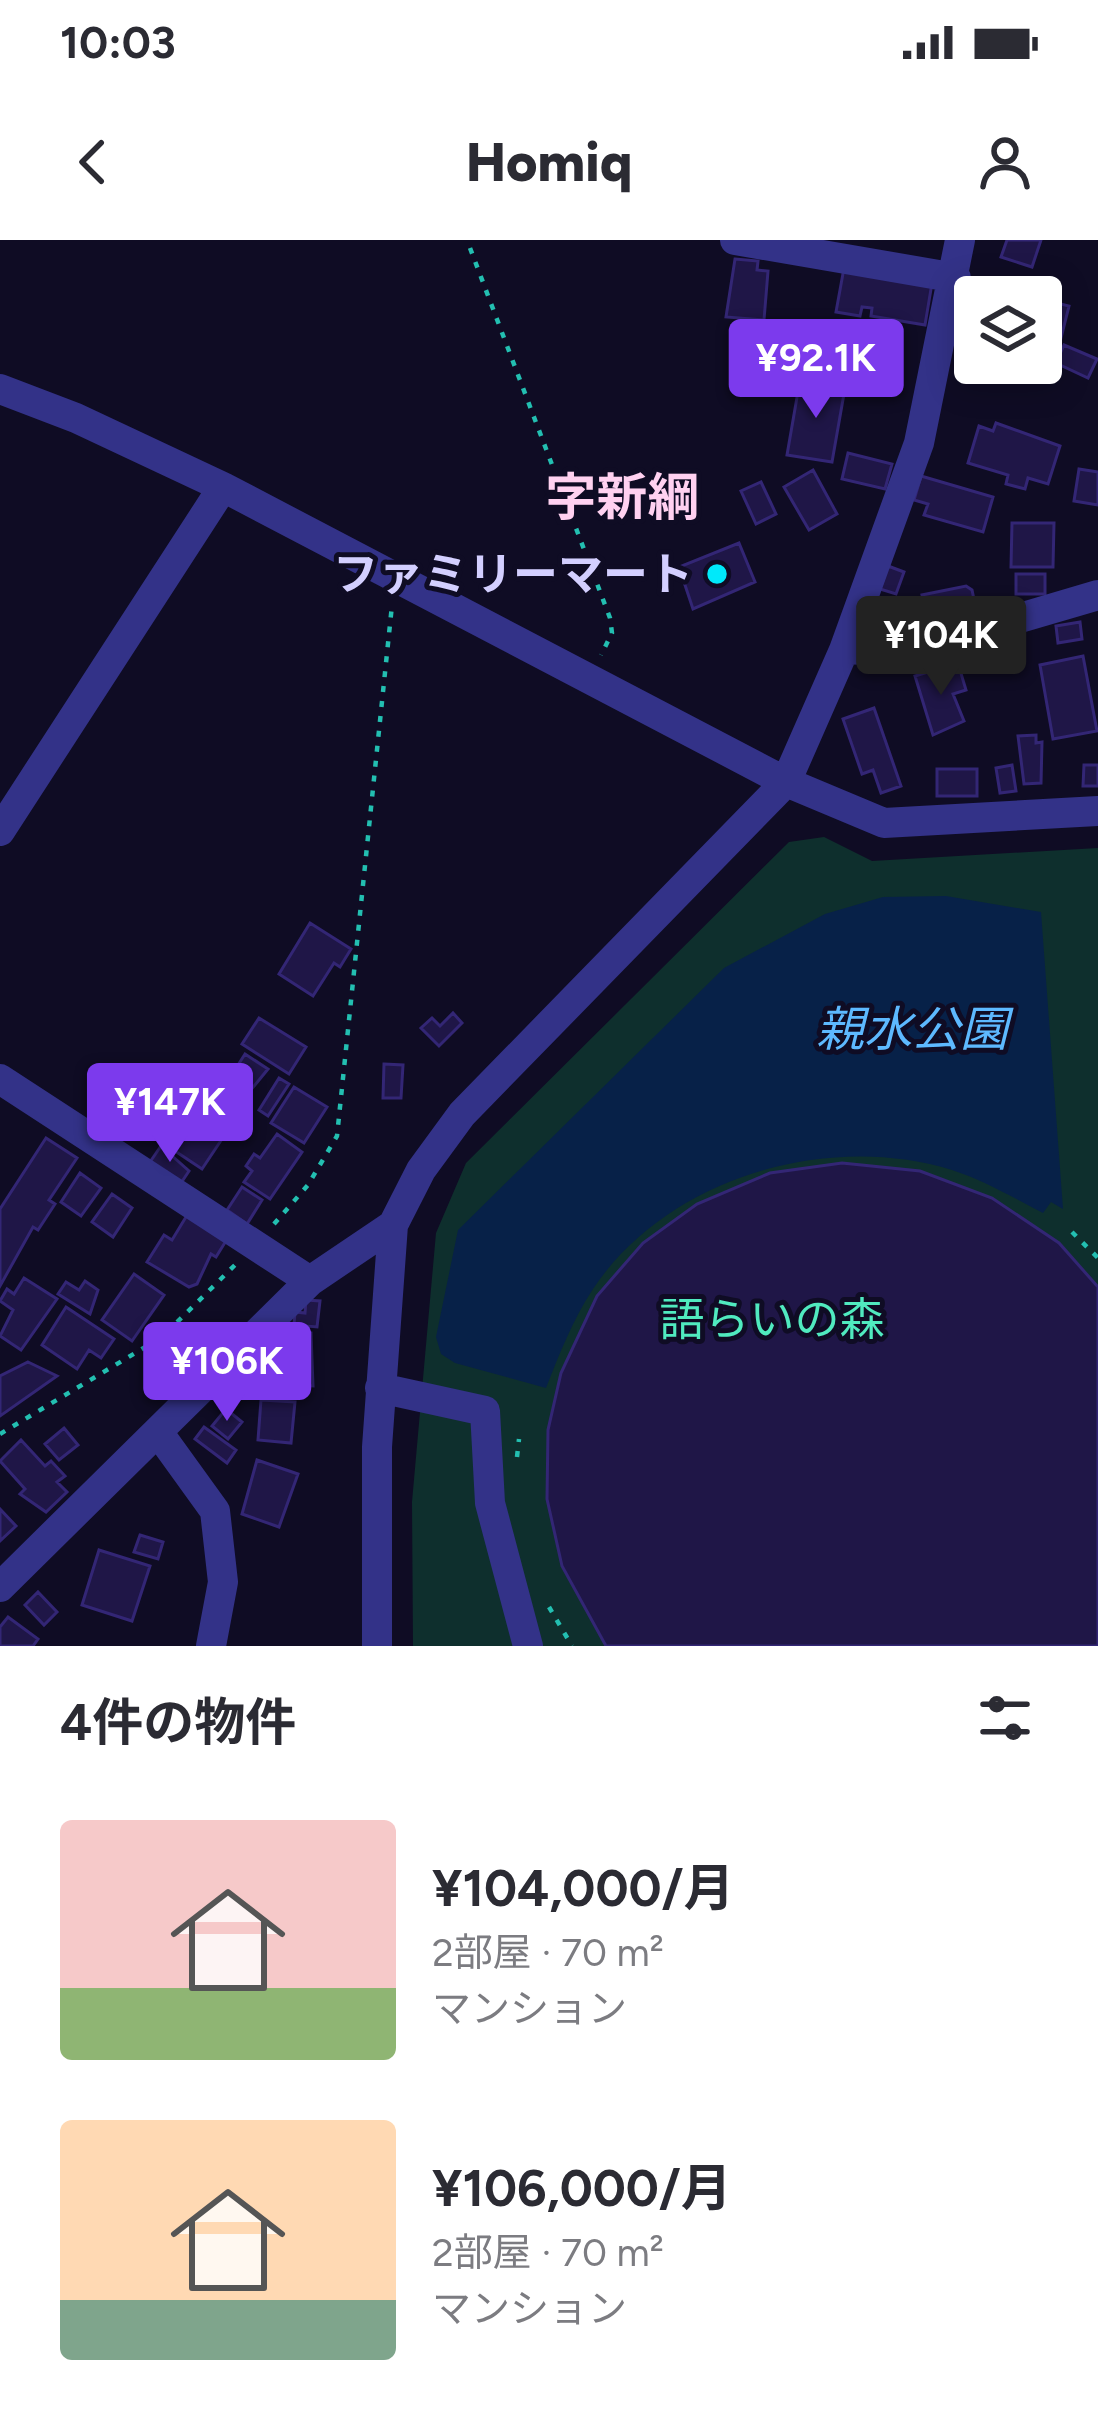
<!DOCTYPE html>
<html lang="ja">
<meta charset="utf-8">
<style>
body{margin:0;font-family:Figtree,"Noto Sans JP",sans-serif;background:#f2f2f3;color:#2b2b33;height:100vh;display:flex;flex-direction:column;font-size:45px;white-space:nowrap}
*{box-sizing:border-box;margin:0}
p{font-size:39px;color:#7c7c81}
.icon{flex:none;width:66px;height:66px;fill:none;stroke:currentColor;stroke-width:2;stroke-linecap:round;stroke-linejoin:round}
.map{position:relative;height:1406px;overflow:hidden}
.drawer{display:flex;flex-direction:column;background:#fff;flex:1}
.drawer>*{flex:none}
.buttons{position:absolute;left:954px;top:36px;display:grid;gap:24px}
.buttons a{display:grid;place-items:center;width:108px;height:108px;border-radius:12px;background:#fff;box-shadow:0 6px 30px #0003;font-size:60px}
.price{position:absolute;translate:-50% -102px;padding:0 27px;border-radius:12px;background:#7c3aed;color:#fff;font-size:39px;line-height:78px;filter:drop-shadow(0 3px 6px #0008)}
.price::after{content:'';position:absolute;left:50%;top:72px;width:36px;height:27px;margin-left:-18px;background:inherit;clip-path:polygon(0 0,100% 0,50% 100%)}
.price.on{background:#222;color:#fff}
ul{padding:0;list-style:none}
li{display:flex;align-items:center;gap:36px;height:300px;padding:0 60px}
li span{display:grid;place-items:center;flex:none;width:336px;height:240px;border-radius:12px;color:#555}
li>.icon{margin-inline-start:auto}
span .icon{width:144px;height:144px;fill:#fffc;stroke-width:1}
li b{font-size:51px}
h2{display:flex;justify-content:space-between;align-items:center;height:144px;padding:0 60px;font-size:51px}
.status{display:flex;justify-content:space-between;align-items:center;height:84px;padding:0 60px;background:#fff;direction:ltr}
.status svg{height:33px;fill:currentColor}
header{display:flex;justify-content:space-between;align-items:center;height:156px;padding:0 60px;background:#fff;font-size:54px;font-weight:800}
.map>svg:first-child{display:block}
.green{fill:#0e2f2d}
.water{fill:#072148}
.building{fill:#1f1647;stroke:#332675;stroke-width:3}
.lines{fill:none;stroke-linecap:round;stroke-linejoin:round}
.path{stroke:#23bfb1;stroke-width:4.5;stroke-dasharray:6 9;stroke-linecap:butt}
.minor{stroke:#333288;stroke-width:30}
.poi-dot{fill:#00e9fa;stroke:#0f0c24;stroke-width:4.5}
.labels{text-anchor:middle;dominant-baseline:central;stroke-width:10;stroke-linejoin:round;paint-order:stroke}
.poi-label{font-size:45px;font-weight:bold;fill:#d3cfff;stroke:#0f0c24;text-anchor:end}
.park-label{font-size:45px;fill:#50eabf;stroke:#0f0c24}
.water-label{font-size:48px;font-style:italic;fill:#5db9ff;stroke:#0f0c24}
.quarter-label{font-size:51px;font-weight:bold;fill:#ffd1f0;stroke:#0f0c24}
</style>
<div class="status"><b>10:03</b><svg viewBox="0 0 49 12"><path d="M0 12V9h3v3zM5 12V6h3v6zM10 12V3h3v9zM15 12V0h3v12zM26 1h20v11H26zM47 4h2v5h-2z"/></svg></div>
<header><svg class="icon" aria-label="back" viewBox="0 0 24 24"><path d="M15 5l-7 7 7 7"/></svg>Homiq<svg class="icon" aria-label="person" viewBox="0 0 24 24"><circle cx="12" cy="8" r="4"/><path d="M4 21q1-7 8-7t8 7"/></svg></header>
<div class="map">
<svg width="1098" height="1406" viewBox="0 0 1098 1406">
<rect width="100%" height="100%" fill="#0f0c24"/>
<path class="green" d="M824 597 872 621 1098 608V1406H413L412 1262 436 993 466 923 789 602Z"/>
<path class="water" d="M946 656 1041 672 1063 969 1051 962 1043 973C1014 958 983 940 952 930 827 891 667 938 593 1049 573 1079 559 1115 546 1148L455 1123 441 1114 436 1097 458 990 724 728 825 674 883 657Z"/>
<path class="building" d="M1007 0H1041L1032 27 1001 17Z
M735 19 758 21 757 30 768 31 764 80 726 77Z
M844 28 932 43 925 85 871 76 872 68 862 67 860 76 836 72Z
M991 47 1033 57H989Z
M1041 59 1069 66 1055 122 1041 119Z
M774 90 805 95 800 132 768 127Z
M1064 105 1097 119 1088 138 1056 123Z
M800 140 845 148 832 222 787 215Z
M996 183 1060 206 1048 244 1028 238 1025 249 1006 244 1008 235 968 223 979 186 993 191Z
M848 213 892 224 885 249 842 239Z
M1079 229 1098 232V265L1074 261Z
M813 230 837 274 809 290 784 247Z
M921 236 993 257 983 292 924 275 928 264 914 260Z
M761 242 776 274 756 284 741 251Z
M1012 283H1054L1053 327H1011Z
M739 303 755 342 693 369 679 327Z
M888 326 904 332 896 354 880 349Z
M1016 334H1045V354H1016Z
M966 346 972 350 976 369 965 372 967 380 931 386 922 355Z
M1080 382 1082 399 1058 403 1056 386Z
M1083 416 1097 491 1053 499 1040 425Z
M944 427 946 434 960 430 966 450 953 454 964 481 933 495 915 436Z
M874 468 901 546 881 553 873 530 862 534 843 479Z
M1036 495V503L1042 502 1041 543 1024 544 1018 496Z
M1012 525 1016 551 1000 553 996 528Z
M1084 525H1098V546H1083Z
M937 529H977V556H937Z
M310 683 351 709 340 727 334 723 313 756 279 734Z
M453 773 462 783 439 806 421 788 432 778 440 786Z
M259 778 306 807 289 834 242 804Z
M245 814 268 829 237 867 219 855Z
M384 824 403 825 401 858H383Z
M207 829 221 839 211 854 197 845Z
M279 838 289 844 268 876 259 870Z
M294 847 327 867 304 903 271 883Z
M194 861 236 878 202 929 175 911 181 901 173 896 183 883 187 885 191 879 185 876Z
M277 894 302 912 270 959 244 942 252 931 246 926 254 914 260 918Z
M46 898 77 918 49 960 55 964 38 990 33 987 0 1046V969Z
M161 906 189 931 181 943 150 922Z
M842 923 920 931 992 958 1059 1003 1098 1047V1406H606L562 1326 547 1259 548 1190 561 1133 597 1056 643 1003 697 964 770 933Z
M80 933 101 948 81 976 61 962Z
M242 947 262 960 247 984 227 970Z
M112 954 132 968 113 997 92 982Z
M189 972 229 996 216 1017 211 1014 197 1044 189 1047 147 1022 164 995 172 1000Z
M134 1034 164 1055 132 1101 102 1080Z
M24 1038 57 1059 21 1110 0 1096 13 1070 0 1061 7 1049 14 1054Z
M85 1041 98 1050 90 1074 58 1054 66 1042 79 1050Z
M306 1060 320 1061 317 1087 294 1085 295 1072 305 1073Z
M66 1067 114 1099 101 1118 89 1110 77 1129 42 1105Z
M284 1091 311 1093 313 1146 266 1143 268 1117Z
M186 1105 202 1123 190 1134 173 1116Z
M28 1122 57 1136 0 1176V1136Z
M261 1160 295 1162 291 1203 258 1200Z
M226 1169 242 1182 228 1199 212 1186Z
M204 1187 236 1210 227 1223 195 1199Z
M64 1188 78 1205 59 1220 45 1204Z
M21 1200 45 1226 51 1221 65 1236 57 1242 67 1252 46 1272 20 1254 25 1249 0 1221Z
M257 1220 298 1234 279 1287 242 1274Z
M0 1269 16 1286 0 1301Z
M140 1295 163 1302 158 1319 134 1312Z
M99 1310 150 1326 132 1381 82 1365Z
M38 1352 57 1372 44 1385 25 1365Z
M8 1377 38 1399 33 1406H0V1387Z"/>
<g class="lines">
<path class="path" d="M470 8 610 378 612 393 601 415
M274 984 308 945 337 896 392 365
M1072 992 1098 1018
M0 1194 162 1097 237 1023
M517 1217 519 1199
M549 1367 572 1406"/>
<path class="minor" d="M735 0 956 38
M0 149 76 178 223 247 786 542 884 583 1098 571
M844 410 921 407 1098 355
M0 591 223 247
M0 839 310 1041
M380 1148 485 1171 490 1263 528 1406
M158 1192 215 1271 223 1342 211 1406
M0 1347 310 1041 393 985
M377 1406V1207L393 985 421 930 462 874 786 542 844 410 919 203 960 0"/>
</g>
<circle class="poi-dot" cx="717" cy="334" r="12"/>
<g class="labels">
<g class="poi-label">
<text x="693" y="334">ファミリーマート</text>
</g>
<g class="park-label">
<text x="772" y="1079">語らいの森</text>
</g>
<g class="water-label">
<text x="912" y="789">親水公園</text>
</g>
<g class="quarter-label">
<text x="622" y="257">字新綱</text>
</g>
</g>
</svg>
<div class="buttons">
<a><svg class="icon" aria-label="layers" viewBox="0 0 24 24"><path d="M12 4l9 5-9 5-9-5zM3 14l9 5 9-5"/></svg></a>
</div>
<b class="price" style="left:816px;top:181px">¥92.1K</b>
<b class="price on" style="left:941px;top:458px">¥104K</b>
<b class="price" style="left:170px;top:925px">¥147K</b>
<b class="price" style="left:227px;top:1184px">¥106K</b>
</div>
<section class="drawer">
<h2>4件の物件<svg class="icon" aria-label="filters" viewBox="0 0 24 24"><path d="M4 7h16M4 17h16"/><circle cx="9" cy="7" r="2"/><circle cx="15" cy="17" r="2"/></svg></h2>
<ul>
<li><span style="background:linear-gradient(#f6c9c9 70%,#8fb573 0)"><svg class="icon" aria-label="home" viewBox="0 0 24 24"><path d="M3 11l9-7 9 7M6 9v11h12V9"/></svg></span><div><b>¥104,000/月</b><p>2部屋 · 70 m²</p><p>マンション</p></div></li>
<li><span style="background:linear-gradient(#ffd9b3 75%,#7fa58c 0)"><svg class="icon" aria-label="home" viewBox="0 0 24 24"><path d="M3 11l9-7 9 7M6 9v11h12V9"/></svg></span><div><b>¥106,000/月</b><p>2部屋 · 70 m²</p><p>マンション</p></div></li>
</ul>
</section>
